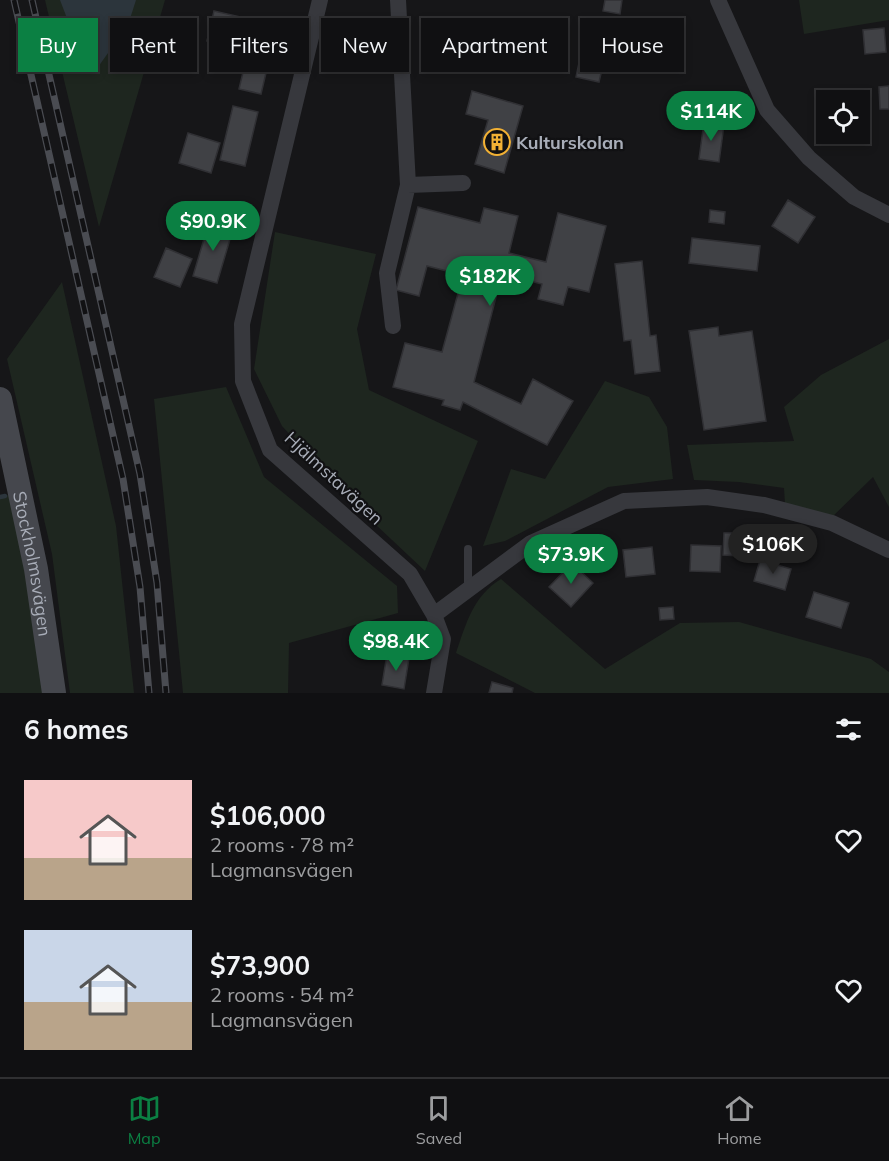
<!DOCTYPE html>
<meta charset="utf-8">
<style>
body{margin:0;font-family:Mulish,sans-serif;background:#19191b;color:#f1f3f6;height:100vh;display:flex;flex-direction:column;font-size:22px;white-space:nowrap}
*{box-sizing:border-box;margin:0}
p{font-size:20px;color:#9c9d9f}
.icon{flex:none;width:33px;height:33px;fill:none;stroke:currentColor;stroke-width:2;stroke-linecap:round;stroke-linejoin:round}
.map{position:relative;height:693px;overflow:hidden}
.panel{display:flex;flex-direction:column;background:#101012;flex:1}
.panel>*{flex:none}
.top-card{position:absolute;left:18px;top:18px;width:854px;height:54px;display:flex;gap:12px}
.buttons{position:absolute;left:816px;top:90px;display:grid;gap:12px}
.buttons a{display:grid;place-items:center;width:54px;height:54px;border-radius:0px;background:#101012;box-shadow:0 3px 9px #0003,0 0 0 2px #303032;font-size:30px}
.price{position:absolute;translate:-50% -51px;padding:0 14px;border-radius:21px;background:#0b8043;color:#fff;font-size:20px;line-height:39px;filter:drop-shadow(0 2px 3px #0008)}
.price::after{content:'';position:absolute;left:50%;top:36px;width:18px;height:14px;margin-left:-9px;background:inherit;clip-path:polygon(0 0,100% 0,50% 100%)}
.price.on{background:#222;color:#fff}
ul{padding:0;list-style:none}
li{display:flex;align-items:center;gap:18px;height:150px;padding:0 24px}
li span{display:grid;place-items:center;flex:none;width:168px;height:120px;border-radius:0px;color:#555}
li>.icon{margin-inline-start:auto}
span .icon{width:72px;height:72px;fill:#fffc;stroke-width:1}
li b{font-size:26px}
h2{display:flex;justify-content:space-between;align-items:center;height:72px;padding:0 24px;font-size:26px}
.pill{padding:0 21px;border-radius:0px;background:#101012;box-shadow:0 3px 9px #0003,0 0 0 2px #303032;font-size:21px;line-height:54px}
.pill.on{background:#0b8043;color:#fff}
.tabs{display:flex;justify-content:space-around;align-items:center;height:84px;border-top:2px solid #303032;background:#101012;font-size:16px;color:#9c9d9f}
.tabs a{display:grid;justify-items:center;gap:3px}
.tabs .on{color:#0b8043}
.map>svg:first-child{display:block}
.green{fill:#1e261f}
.water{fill:#2c353c}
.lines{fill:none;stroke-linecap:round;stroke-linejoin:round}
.stream{stroke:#2c353c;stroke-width:4.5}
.building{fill:#404145;stroke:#303034;stroke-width:1.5}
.lane{stroke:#37383d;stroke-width:8}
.street{stroke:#37383d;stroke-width:16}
.secondary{stroke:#45474d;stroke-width:24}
.rail-casing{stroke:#4a4c52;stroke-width:7}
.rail{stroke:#111113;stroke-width:4.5;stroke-dasharray:14;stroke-linecap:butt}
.labels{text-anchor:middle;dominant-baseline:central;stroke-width:4.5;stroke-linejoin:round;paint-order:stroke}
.poi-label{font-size:18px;font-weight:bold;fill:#a8adb8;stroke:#111113;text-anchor:start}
.street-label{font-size:18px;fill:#a8adb8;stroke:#111113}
</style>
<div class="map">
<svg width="889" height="693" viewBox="0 0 889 693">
<rect width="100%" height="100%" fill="#161618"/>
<path class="green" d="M45 0H165L99 227Z
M799 0H889V20L804 34Z
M275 232 376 254 357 329 369 390 478 441 425 571 358 508 282 426 254 369Z
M62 282 116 526 134 693H70L52 554 7 359Z
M889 339V507L873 477 830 519 785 504 784 488 739 482 694 480 687 445 794 441 784 407 821 375Z
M605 381 649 397 667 427 673 479 608 487 505 541 483 546 511 469 545 479Z
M226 387 264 477 397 586 398 613 289 643 288 693H183L154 399Z
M8 495 11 498 42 658 44 693H0V498Z
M501 579 605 669 680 623 739 622 871 659 889 672V693H535L456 653C466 624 473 596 501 579Z"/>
<path class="water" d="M60 0H136L128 25 98 67 83 60Z"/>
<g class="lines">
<path class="stream" d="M0 497 5 496"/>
</g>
<path class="building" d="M605 0H622L620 14 603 11Z
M214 11 245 18 238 48 207 41Z
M884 28 886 52 865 54 863 30Z
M253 30 275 35 261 94 239 89Z
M585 35 609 40 599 82 576 77Z
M889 86V109H880L879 87Z
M472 91 523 106 504 173 475 164 488 120 466 114Z
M233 106 258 112 245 166 220 160Z
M704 122 724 125 719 162 699 159Z
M188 133 220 143 211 173 179 163Z
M788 200 815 217 798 243 772 226Z
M418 207 480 223 484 208 518 216 509 253 546 262 558 213 606 226 589 292 568 287 563 305 538 299 542 284 502 274 474 382 521 404 533 379 573 401 547 445 463 402 460 410 442 405 444 400 393 387 405 343 442 352 463 275 427 266 419 296 396 290Z
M710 210 725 212 724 224 709 222Z
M209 222 233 229 217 283 193 276Z
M692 238 760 246 757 271 689 263Z
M166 248 192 259 180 287 154 277Z
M642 261 650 336 656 335 660 371 635 374 631 340 624 341 615 264Z
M718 327 719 336 752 331 766 421 704 430 689 331Z
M724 533H740L739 556 723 555Z
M691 545 721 546 720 572 690 571Z
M652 547 655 574 626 577 623 550Z
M760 560 791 569 785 590 754 581Z
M572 563 593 583 571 607 549 587Z
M814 592 849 603 841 628 806 617Z
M673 607 674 619 660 620 659 608Z
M375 631 378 648 355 651 353 634Z
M387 654 409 658 404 689 382 685Z
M492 682 513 688 512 693H489Z"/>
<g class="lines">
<path class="lane" d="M468 549V590"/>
<path class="street" d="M320 0 242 324 243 381 270 450 410 574 434 615
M718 0 767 110 809 158 854 197 889 215
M408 185 463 183
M393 326 387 273 408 185 398 0
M434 693 443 639 434 615 531 543 624 501 707 497 764 505 832 523 889 550"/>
<path class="secondary" id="s1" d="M0 399 36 569 54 693"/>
<defs>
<path id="rail" d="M14 0 123 479 140 587 149 693
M32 0 140 474 157 583 166 693"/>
</defs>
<use href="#rail" class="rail-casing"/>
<use href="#rail" class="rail"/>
</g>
<defs>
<symbol id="building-ring" viewBox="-11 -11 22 22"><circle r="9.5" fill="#111113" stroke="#f2b134" stroke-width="1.5"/><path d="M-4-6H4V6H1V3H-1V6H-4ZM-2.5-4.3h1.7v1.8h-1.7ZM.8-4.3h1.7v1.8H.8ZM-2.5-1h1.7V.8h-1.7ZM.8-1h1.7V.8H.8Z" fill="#f2b134"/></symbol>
</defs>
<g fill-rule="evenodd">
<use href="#building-ring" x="482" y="127" width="30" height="30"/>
</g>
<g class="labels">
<g class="poi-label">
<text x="516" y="142">Kulturskolan</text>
</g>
<g class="street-label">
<text transform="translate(334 478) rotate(43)">Hjälmstavägen</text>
<text stroke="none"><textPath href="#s1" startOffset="168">Stockholmsvägen</textPath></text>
</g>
</g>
</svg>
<div class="buttons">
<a><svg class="icon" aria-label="locate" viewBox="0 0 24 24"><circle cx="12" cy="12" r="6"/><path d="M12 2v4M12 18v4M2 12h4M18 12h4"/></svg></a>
</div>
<b class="price" style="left:711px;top:142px">$114K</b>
<b class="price" style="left:213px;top:252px">$90.9K</b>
<b class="price" style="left:490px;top:307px">$182K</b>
<b class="price on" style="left:773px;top:575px">$106K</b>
<b class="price" style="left:571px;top:585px">$73.9K</b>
<b class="price" style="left:396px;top:672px">$98.4K</b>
<div class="top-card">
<a class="pill on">Buy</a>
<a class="pill">Rent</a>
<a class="pill">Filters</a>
<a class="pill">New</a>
<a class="pill">Apartment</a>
<a class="pill">House</a>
</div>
</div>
<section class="panel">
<h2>6 homes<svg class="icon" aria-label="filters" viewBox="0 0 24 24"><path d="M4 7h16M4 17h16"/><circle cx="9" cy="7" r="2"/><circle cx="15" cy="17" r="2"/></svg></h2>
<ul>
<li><span style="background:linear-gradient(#f6c9c9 65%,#b9a48a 0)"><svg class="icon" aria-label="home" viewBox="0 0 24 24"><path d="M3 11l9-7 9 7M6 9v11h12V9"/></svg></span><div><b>$106,000</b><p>2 rooms · 78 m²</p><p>Lagmansvägen</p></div><svg class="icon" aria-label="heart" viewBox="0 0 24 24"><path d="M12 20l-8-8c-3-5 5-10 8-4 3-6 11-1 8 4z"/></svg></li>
<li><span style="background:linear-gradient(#c9d6e8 60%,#b9a48a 0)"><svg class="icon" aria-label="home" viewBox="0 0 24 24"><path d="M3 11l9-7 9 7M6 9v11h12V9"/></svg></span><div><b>$73,900</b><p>2 rooms · 54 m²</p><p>Lagmansvägen</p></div><svg class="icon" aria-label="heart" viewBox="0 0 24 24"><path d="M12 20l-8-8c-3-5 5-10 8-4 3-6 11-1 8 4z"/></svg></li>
</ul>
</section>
<nav class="tabs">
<a class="on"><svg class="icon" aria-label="map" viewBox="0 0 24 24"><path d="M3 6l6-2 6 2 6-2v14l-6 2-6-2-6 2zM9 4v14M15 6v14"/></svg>Map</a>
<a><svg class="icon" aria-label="saved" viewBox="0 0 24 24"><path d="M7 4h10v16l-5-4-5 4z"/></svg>Saved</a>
<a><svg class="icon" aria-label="home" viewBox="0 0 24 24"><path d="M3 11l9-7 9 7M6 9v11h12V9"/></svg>Home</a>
</nav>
